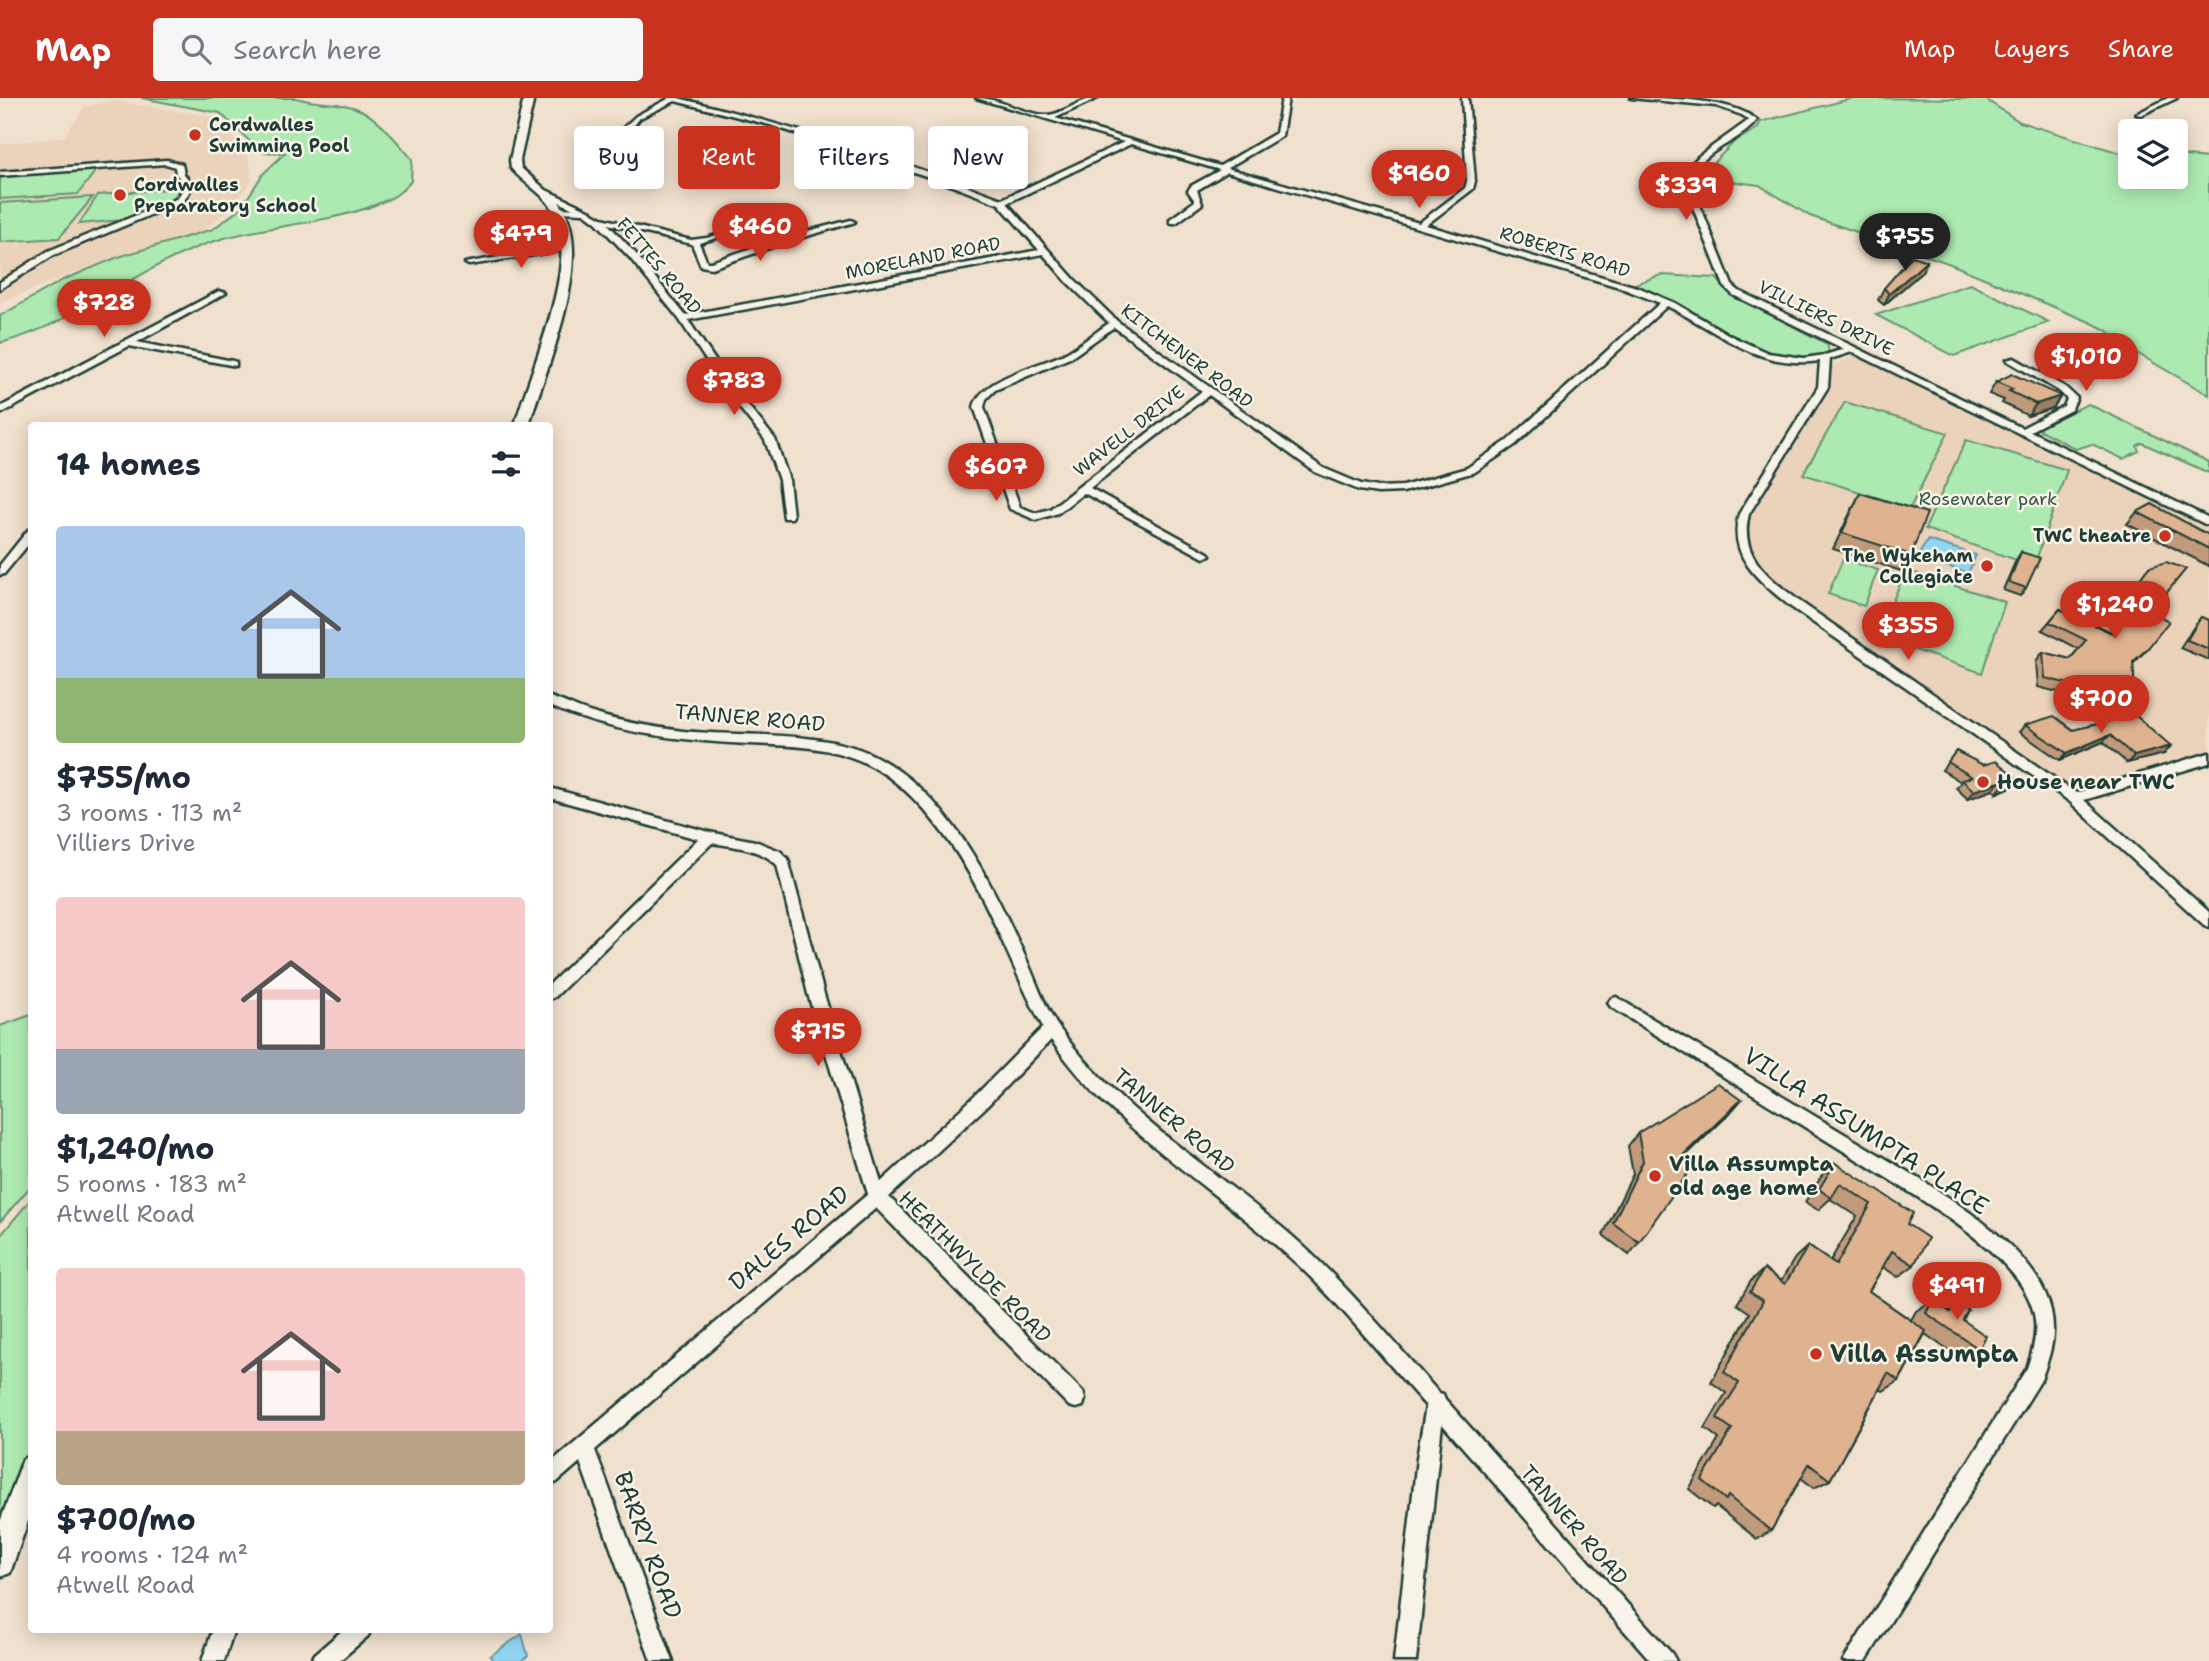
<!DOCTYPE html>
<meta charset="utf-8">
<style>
body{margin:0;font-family:"Shantell Sans",sans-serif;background:#f6f6f7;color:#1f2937;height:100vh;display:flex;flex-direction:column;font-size:26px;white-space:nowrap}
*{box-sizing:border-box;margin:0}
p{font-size:23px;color:#747a83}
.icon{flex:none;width:38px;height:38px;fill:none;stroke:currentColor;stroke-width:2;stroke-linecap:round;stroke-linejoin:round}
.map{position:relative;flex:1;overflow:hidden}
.details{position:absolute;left:28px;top:324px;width:525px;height:1211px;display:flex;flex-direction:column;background:#fff;border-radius:7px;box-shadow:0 4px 18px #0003}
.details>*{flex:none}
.hud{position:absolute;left:574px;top:28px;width:665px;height:63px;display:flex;gap:14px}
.controls{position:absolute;left:2118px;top:21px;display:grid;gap:14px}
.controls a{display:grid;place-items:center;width:70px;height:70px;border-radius:7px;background:#fff;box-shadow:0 4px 18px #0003;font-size:35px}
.price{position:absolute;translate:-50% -60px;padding:0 16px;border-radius:24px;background:#c8321e;color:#fff;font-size:23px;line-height:46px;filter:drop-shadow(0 2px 4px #0008)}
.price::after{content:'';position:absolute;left:50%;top:42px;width:21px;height:16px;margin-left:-10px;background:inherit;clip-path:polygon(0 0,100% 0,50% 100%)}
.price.active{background:#222;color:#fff}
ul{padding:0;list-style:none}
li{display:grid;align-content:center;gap:14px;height:371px;padding:0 28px}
li span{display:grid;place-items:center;height:217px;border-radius:7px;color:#555}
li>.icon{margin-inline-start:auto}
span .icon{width:126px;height:126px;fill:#fffc;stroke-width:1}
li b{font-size:30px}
h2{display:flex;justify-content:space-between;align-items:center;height:84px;padding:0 28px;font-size:30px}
.pill{padding:0 24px;border-radius:7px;background:#fff;box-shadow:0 4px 18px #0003;font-size:24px;line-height:63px}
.pill.active{background:#c8321e;color:#fff}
header{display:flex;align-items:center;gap:42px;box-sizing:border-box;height:98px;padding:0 35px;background:#c8321e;color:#fff}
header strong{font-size:33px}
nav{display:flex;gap:38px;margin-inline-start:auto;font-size:24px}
.search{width:490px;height:63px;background:#f6f6f7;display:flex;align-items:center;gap:18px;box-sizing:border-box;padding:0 24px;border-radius:7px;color:#747a83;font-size:26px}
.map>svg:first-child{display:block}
.built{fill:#ebd2bb}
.green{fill:#adeab1;stroke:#669472;stroke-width:2}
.water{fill:#90d5f1;stroke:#6398a5;stroke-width:2}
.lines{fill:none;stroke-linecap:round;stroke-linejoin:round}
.street-casing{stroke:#1f3d34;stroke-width:5}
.secondary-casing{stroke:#1f3d34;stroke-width:5}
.street{fill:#f7f3e8;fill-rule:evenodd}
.secondary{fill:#f7f3e8;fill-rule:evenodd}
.wall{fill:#c19a7c;stroke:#1f3d34;stroke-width:2}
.shaded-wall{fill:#9d7d65;stroke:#1f3d34;stroke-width:2}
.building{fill:#e0b390;stroke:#1f3d34;stroke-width:2}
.poi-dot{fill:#c8321e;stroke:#f7f3e8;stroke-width:2.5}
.labels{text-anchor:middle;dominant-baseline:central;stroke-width:5;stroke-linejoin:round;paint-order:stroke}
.far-poi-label{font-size:18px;font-weight:bold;fill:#1f3d34;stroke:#f7f3e8;text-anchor:start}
.far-street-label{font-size:18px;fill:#1f3d34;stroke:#f7f3e8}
.far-park-label{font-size:18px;fill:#345747;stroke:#f7f3e8}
.street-label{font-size:21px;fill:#1f3d34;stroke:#f7f3e8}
.poi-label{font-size:21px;font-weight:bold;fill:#1f3d34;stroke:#f7f3e8;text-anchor:start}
.near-street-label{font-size:24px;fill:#1f3d34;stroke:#f7f3e8}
.near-poi-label{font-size:24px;font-weight:bold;fill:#1f3d34;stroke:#f7f3e8;text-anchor:start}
</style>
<header>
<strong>Map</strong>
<div class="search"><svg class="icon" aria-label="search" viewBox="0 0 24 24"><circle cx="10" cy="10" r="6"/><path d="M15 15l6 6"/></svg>Search here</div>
<nav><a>Map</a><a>Layers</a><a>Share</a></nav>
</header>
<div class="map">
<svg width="2209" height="1563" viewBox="0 0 2209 1563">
<rect width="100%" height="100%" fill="#f0e0ce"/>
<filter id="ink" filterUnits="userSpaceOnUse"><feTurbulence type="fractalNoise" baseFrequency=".0143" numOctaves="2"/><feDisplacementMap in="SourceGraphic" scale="14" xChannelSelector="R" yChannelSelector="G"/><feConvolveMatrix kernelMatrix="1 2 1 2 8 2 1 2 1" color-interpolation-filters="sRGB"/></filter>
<g filter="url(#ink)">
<path class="built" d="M111 2 219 20 227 34 248 56 252 82 229 112 202 133 122 156 0 204V46L64 39 84 9Z
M1858 257 2209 425V655L2074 700 1778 491 1750 446 1747 419 1832 268Z"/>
<path class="green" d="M141 0H297C316 7 340 3 358 11 378 19 398 45 412 61L411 83C405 89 399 97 391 100 339 126 276 125 221 141 141 165 80 225 0 245V218L63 182 118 159 213 131 241 110 263 76 285 55 261 54 220 15Z
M1854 0 1985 1 2020 24 2130 58V79H2175V57L2209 60V297L2123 247 2108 233 2092 225 1948 165 1810 118 1759 87 1699 79 1734 44 1758 30 1760 24Z
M97 71 78 96 0 101V78Z
M179 90 170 108 140 111 133 121 79 126 98 97Z
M93 99 59 140 0 144V105Z
M1661 177 1716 180 1730 195 1827 246 1829 254 1810 260H1800L1746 249 1684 209 1632 187Z
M1970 186 2049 224 1954 258 1876 217Z
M1845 304 1948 335 1910 410 1803 376Z
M2088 306 2209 364V375L2142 345 2137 348 2139 353 2123 361 2092 346 2076 351 2036 330Z
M1966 342 2067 372 2034 468 1925 431Z
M1843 461 1878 472 1864 508 1828 496Z
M1906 472 2005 504 1982 575 1877 539Z
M31 917V1088L0 1124V928Z
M31 1101V1350L0 1440V1138Z"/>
<path class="water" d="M1928 442 1976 457 1968 475 1917 459Z
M522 1536 528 1558 521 1563H493L490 1558Z"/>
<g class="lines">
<defs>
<path id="street" d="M667 0H678C788 27 896 61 1002 101L1124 44 976 0C1000 0 1022 16 1046 17 1061 18 1080 0 1098 0L1055 20 1220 68 1276 35 1282 0H1288L1282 38 1227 70 1419 125 1465 90 1467 83 1462 0H1468L1475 83 1473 91 1426 127 1640 190 1675 205 1731 238 1768 255 1804 260 1825 257 1844 251 1733 197 1724 188 1682 82 1689 69 1699 58 1749 22 1742 17 1716 8 1631 0C1666 0 1730 0 1757 22L1753 27C1733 47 1701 53 1690 82L1732 187 1739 193 2022 330 2064 308 2067 301 2059 293 2006 262 2014 260 2065 289 2077 300 2071 312 2030 333 2209 420V427L2205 426 1852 254 1830 261 1828 289 1749 416C1738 459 1770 480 1799 503L2076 695 2209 655V665L2084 702 2209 814V829L2204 827 2069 703 1791 509C1761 484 1727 460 1739 416L1818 289 1820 263C1757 272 1720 234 1667 208L1515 347 1475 374 1403 394 1378 395 1359 392 1315 374 1209 297 1090 390 1208 455 1210 457 1204 460 1084 395 1058 415 1036 422 1010 411 974 309C981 280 1039 268 1064 256 1080 248 1094 235 1109 225L1068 185 1043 156 688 222 731 286 775 341 789 382 793 418 792 420H784L779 382 765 342 724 290 679 221 630 160 596 124 584 115 559 114 555 112 556 110 586 111 602 120 691 142 707 140 752 126V130L699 145 707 164H711L784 139 851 122 855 124 790 143 712 170 701 168 692 146 608 126 636 156 685 217 1039 152 999 106 929 79 770 27 675 3 640 20 628 35H622V31L636 18 668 1ZM1131 46 1220 72 1191 88 1188 93 1195 103 1170 121V125H1176L1202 106 1197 92 1227 74 1616 188 1660 205 1507 343 1467 370 1403 388 1378 389 1361 386 1323 370 1117 223 1074 181 1007 105ZM1114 229 1202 293 1050 411 1036 415 1020 409 984 309 986 301 995 292 1072 259Z
M2168 0H2177L2141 17 2136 16Z
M167 62 182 66 184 76 193 87 184 103 54 157 0 191V184L48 153 169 104 178 100 185 87 176 76 175 69 166 66 0 78V74Z
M569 147H572V151L469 167 465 165Z
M219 193 226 195 137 244 233 263 236 264V268L129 248 0 316V309Z
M32 431V442L4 476 0 477V467L28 432Z
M550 599C563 603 576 610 589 614 620 624 651 629 683 633 740 639 822 632 873 657 948 695 990 781 1023 854 1035 879 1043 907 1059 930 1123 1019 1219 1073 1300 1145 1350 1191 1394 1244 1439 1295L1443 1296 1445 1301 1672 1556 1676 1563H1651L1442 1326 1416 1563H1394L1417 1360 1426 1308C1380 1257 1337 1201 1286 1156 1229 1105 1165 1062 1110 1010 1087 989 1069 966 1051 942L986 1009 889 1099 1083 1294 1085 1301 1083 1308 1076 1310 1069 1308 876 1110 595 1352 673 1563H651L580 1364 557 1384 550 1387V1365L868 1096 808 896 777 767C760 750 734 749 712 745L555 899 550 901V886L698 741 550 700V690L709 734 755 743 780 753 788 761 824 896 881 1084 974 999 1043 929C1011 870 991 806 953 749 929 715 900 680 861 663 821 645 773 648 730 645 668 641 607 633 550 608Z
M1616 899 1928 1086C1975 1117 2052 1166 2053 1229 2054 1247 2047 1265 2041 1282L1866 1563H1843L2027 1270C2033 1253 2038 1234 2034 1216 2024 1168 1954 1123 1916 1098L1611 909 1608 905 1611 901Z
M213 1531H234L224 1563H202Z
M344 1531H371L368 1538 339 1563H311L315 1556Z"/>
<path id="secondary" d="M524 0H534L520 62 521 70 546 92 591 113 582 115 559 104C598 156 545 271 529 327H515C529 274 582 162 553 112 544 95 523 85 511 70L510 62Z
M32 1357V1412L10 1475 0 1479V1424L23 1361Z"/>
</defs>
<use href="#street" class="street-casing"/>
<use href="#secondary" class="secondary-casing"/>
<use href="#street" class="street"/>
<use href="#secondary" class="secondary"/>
</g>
<path class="wall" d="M1922 174 1884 207 1878 202 1884 190Z
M1996 284 2061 298 2053 310 2028 318 2002 305 2004 302 1989 296Z
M1860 395 1911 457 1901 473 1833 451 1852 411Z
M2137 414 2209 437V468L2127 426Z
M2021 454 2026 490 2020 498 2003 492 2016 462Z
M2149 469 2151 514 2148 550 2133 566 2136 611 2130 618 2164 656 2127 665 2103 644 2060 662 2019 634 2025 627 2073 632 2126 619 2097 612 2096 604 2038 589 2036 563 2043 554 2070 561 2078 551 2042 532 2060 511 2114 535 2123 524 2110 519Z
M2201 519 2209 522V562L2180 550 2195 527Z
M1956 653 2011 689 1997 695 1993 692 1968 701 1956 690 1961 684 1942 672Z
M1741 1002 1729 1016 1682 1061 1639 1144 1629 1157 1603 1137 1633 1076 1628 1048 1638 1035Z
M1835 1065 1907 1126 1914 1167 1898 1179 1883 1169 1869 1193 1911 1222 1916 1213 1933 1202 1945 1210 1955 1203 1963 1222 1979 1251 1962 1262 1925 1236 1899 1283 1883 1293 1880 1291 1830 1382 1814 1390 1801 1380 1771 1433 1757 1441 1716 1408 1713 1410 1689 1391 1719 1341 1705 1330 1726 1295 1711 1284 1750 1215 1737 1206 1751 1183 1764 1171 1781 1183 1795 1160 1808 1148 1830 1163 1857 1118 1830 1101 1818 1112 1805 1104 1822 1078Z"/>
<path class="shaded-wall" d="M1927 163 1922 174 1884 207 1889 196Z
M2061 298 2053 310 2028 318 2036 306Z
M2110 637 2103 644 2060 662 2067 655Z
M2171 648 2164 656 2127 665 2134 658Z
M2018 681 2011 689 1997 695 2003 687Z
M1999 684 1993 692 1968 701 1974 693Z
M1741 1002 1729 1016 1670 1073 1680 1060Z"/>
<path class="building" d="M1912 158 1927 163 1889 196 1884 190Z
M2012 276 2061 298 2036 306 2009 293 2013 291 1996 284Z
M1860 395 1927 415 1911 457 1842 435Z
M2152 406 2209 437V451L2137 414Z
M2021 454 2040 460 2026 490 2009 484Z
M2166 464 2186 471 2151 514 2169 523 2148 550 2133 564 2136 611 2104 603V595L2045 580 2043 554 2070 561 2086 542 2049 524 2060 511 2114 536 2130 515 2117 510 2149 469Z
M2201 519 2209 522V551L2187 542Z
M2135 617 2171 648 2134 658 2110 637 2067 655 2025 627 2054 618 2073 632Z
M1956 653 1983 667 1996 663 2018 681 2003 687 1999 684 1974 693 1962 682 1972 679 1948 664Z
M1718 985 1741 1002 1680 1060 1693 1068 1639 1144 1613 1125 1643 1063 1638 1035Z
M1835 1065 1913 1115 1907 1126 1928 1140 1914 1167 1892 1153 1869 1193 1926 1233 1899 1283 1888 1275 1830 1382 1809 1366 1771 1433 1728 1398 1726 1402 1702 1382 1732 1331 1717 1320 1739 1285 1724 1274 1763 1203 1750 1194 1764 1171 1785 1186 1808 1148 1836 1167 1871 1106 1840 1086 1831 1100 1819 1091Z
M1933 1202 1950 1214 1955 1203 1968 1212 1963 1222 1986 1238 1979 1251 1926 1215Z"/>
</g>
<g class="poi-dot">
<circle cx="195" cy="37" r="7"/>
<circle cx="120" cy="97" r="7"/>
<circle cx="2165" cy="438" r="7"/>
<circle cx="1987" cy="468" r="7"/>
<circle cx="1983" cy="684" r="7"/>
<circle cx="1655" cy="1078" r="7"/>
<circle cx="1816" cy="1256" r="7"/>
</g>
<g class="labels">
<g class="far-poi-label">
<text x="209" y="27">Cordwalles<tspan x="209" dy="21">Swimming Pool</tspan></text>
<text x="134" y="87">Cordwalles<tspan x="134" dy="21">Preparatory School</tspan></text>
<text x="2151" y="438" text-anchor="end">TWC theatre</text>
<text x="1973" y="458" text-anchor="end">The Wykeham<tspan x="1973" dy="21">Collegiate</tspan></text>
</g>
<g class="far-street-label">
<text transform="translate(1565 154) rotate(17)">ROBERTS ROAD</text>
<text transform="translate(923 160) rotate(-11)">MORELAND ROAD</text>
<text transform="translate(659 168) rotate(50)">FETTES ROAD</text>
<text transform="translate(1826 220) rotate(26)">VILLIERS DRIVE</text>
<text transform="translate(1187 258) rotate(37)">KITCHENER ROAD</text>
<text transform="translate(1129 333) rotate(-38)">WAVELL DRIVE</text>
</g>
<g class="far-park-label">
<text x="1988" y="401">Rosewater park</text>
</g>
<g class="street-label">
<text transform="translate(750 620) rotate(5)">TANNER ROAD</text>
<text transform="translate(1174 1023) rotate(40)">TANNER ROAD</text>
<text transform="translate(975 1169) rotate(45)">HEATHWYLDE ROAD</text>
<text transform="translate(1574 1427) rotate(49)">TANNER ROAD</text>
</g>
<g class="poi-label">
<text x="1997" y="684">House near TWC</text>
<text x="1669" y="1066">Villa Assumpta<tspan x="1669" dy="24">old age home</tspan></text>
</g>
<g class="near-street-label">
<text transform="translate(1866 1033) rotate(33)">VILLA ASSUMPTA PLACE</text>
<text transform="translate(789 1140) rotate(-40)">DALES ROAD</text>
<text transform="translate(648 1447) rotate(70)">BARRY ROAD</text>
</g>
<g class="near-poi-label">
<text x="1830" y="1256">Villa Assumpta</text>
</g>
</g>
</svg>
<div class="controls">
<a><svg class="icon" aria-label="layers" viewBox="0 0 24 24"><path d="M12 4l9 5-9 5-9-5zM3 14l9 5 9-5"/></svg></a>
</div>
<b class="price" style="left:1419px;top:112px">$960</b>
<b class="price" style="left:1686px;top:124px">$339</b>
<b class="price" style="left:760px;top:165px">$460</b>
<b class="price" style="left:521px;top:172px">$479</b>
<b class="price active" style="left:1905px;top:175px">$755</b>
<b class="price" style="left:104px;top:241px">$728</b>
<b class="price" style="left:2086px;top:295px">$1,010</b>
<b class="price" style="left:734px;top:319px">$783</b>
<b class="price" style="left:996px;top:405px">$607</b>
<b class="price" style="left:2115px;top:543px">$1,240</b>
<b class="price" style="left:1908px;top:564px">$355</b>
<b class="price" style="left:2101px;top:637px">$700</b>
<b class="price" style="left:818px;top:970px">$715</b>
<b class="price" style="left:1957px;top:1224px">$491</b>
<div class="hud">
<a class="pill">Buy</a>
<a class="pill active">Rent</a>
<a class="pill">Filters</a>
<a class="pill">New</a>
</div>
<section class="details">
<h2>14 homes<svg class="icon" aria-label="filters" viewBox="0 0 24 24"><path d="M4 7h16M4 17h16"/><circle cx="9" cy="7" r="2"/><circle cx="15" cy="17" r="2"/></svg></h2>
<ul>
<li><span style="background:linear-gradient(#a9c7e8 70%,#8fb573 0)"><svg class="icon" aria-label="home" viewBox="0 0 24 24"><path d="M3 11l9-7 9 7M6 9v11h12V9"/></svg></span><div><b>$755/mo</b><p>3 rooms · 113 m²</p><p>Villiers Drive</p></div></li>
<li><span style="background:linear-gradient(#f6c9c9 70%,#9aa5b1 0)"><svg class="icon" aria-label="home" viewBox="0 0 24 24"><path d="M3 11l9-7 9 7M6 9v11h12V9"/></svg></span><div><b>$1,240/mo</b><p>5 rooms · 183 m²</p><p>Atwell Road</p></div></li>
<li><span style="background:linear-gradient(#f6c9c9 75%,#b9a48a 0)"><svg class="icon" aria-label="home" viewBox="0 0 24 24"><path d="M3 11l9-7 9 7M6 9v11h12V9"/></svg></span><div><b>$700/mo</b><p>4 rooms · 124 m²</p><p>Atwell Road</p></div></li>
</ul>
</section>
</div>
